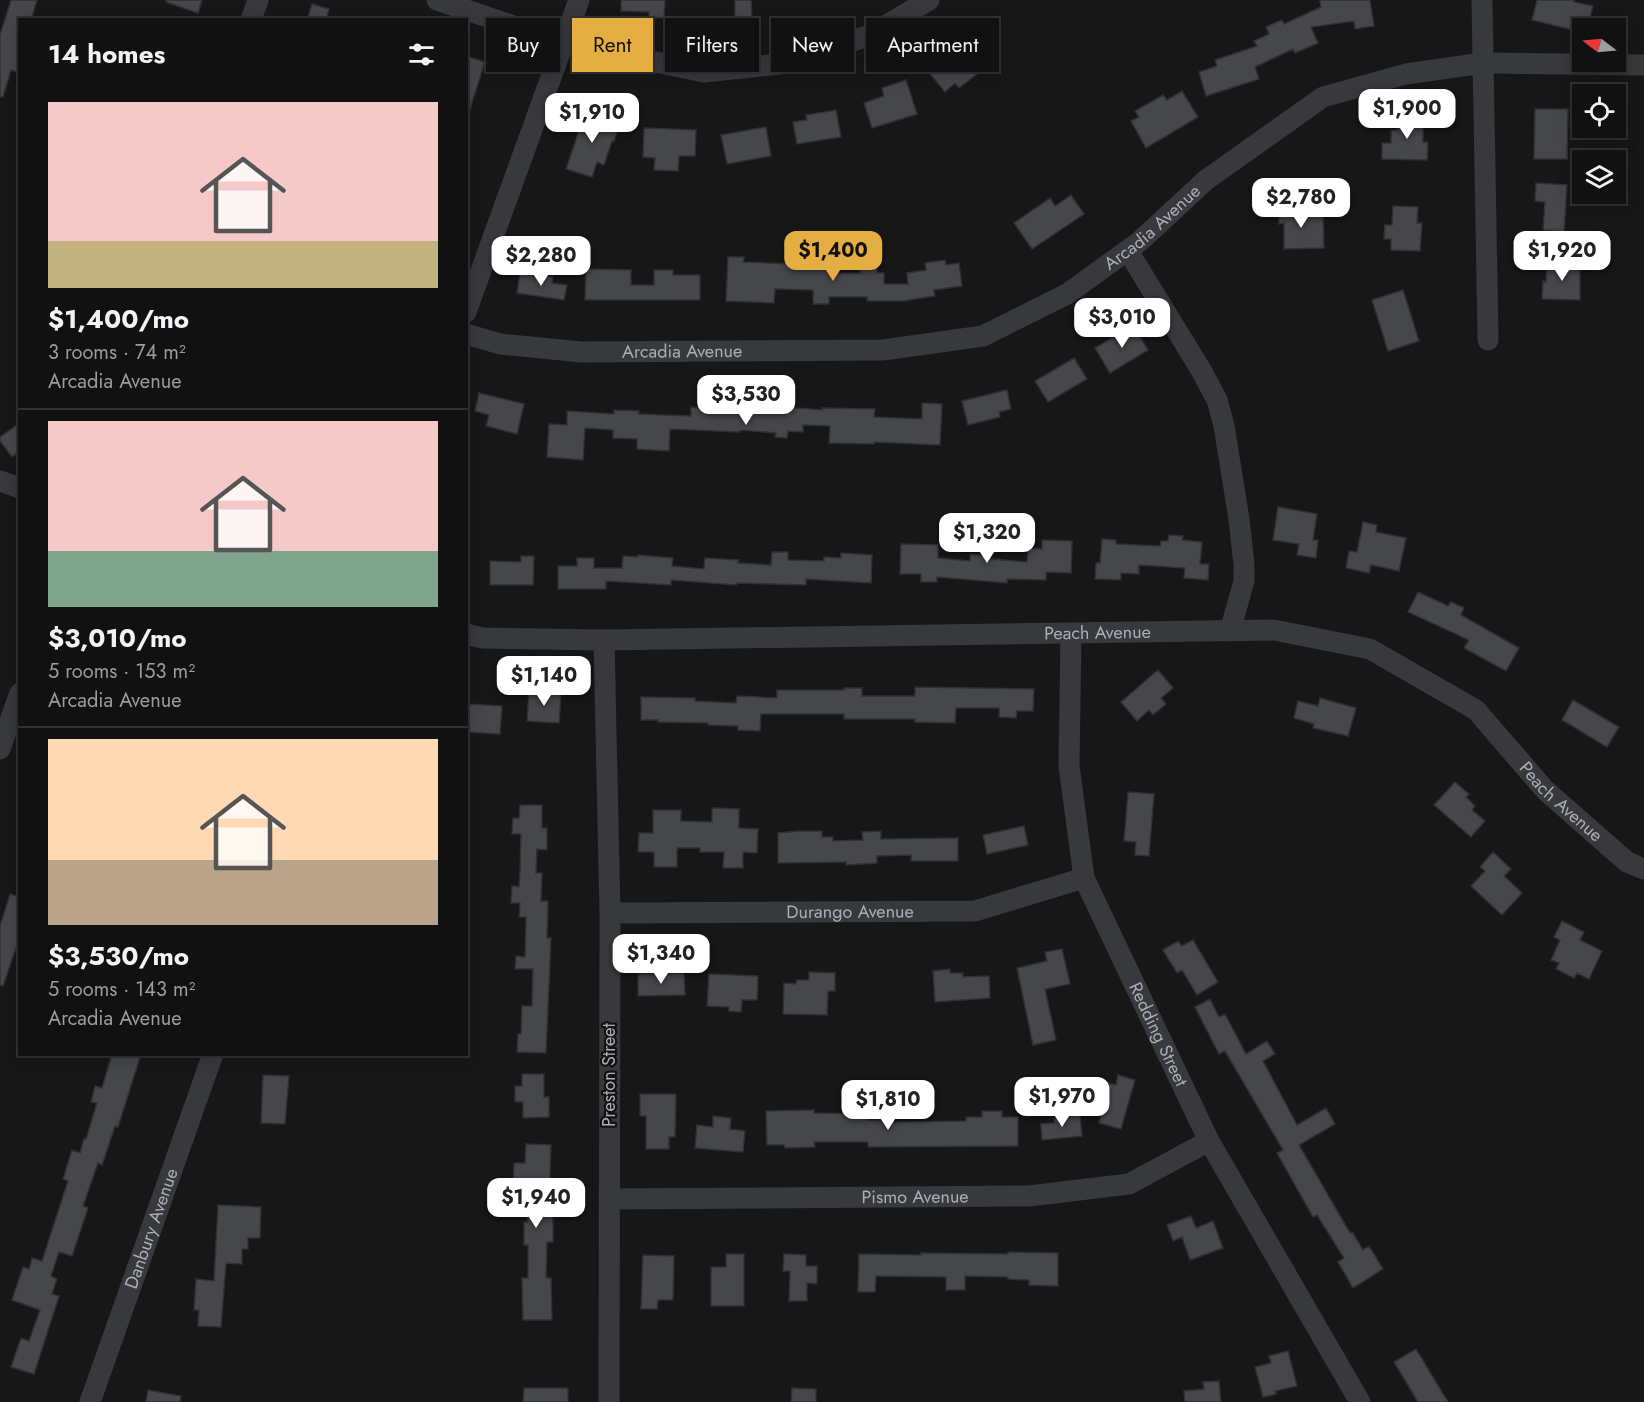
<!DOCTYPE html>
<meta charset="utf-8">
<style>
body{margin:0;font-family:Jost,sans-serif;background:#1a1a1b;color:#f1f3f6;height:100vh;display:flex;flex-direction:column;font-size:22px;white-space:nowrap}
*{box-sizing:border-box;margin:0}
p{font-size:20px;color:#9c9d9f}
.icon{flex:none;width:33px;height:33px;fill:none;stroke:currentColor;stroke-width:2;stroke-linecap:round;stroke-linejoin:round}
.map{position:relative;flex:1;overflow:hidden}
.details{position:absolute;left:18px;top:18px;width:450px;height:1038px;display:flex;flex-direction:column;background:#111112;border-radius:0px;box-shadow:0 3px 15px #0003,0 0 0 2px #303132}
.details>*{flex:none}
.banner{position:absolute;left:486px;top:18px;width:570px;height:54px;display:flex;gap:12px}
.needle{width:39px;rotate:286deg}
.fabs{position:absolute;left:1572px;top:18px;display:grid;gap:12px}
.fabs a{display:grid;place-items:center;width:54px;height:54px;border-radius:0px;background:#111112;box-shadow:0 3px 15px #0003,0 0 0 2px #303132;font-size:30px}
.price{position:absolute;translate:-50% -51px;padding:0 14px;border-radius:12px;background:#fff;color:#222;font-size:20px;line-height:39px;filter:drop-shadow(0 2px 3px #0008)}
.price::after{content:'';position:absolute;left:50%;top:36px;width:18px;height:14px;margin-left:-9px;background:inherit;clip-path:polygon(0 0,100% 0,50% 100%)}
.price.on{background:#e5ae42;color:#111}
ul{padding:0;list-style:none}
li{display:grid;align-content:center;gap:12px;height:318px;padding:0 30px}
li+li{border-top:2px solid #303132}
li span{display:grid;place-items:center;height:186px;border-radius:0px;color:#555}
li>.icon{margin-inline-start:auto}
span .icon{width:108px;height:108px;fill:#fffc;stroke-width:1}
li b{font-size:26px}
h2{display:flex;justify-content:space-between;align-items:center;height:72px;padding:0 30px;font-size:26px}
.chip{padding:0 21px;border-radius:0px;background:#111112;box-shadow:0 3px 15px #0003,0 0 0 2px #303132;font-size:21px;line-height:54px}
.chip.on{background:#e5ae42;color:#111}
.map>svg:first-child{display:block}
.building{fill:#46474b;stroke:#313134;stroke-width:1.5}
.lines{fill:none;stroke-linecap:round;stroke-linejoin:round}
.minor{stroke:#38393d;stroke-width:21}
.labels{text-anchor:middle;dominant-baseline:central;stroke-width:4.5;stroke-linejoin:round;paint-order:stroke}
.street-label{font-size:18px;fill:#aaaeb7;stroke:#121213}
</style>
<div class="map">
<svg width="1644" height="1402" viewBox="0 0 1644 1402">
<rect width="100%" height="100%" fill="#171718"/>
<path class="building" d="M11 0H37L31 20H20V73L11 70 3 97H0V35Z
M166 0H202L198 13 166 2Z
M621 0H665L664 18 649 17V12L621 11Z
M735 0H751L752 18H735Z
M1320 0H1370L1374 26 1355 29 1354 21 1311 27 1318 43 1295 53 1293 49 1255 67 1259 79 1206 96 1199 72 1217 66 1215 60 1257 46 1254 41 1269 34 1266 27 1282 20 1284 24 1321 7Z
M1537 0H1574V2L1593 6 1587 28H1582V32L1532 20Z
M312 4 329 9 326 20H307Z
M981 41 992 56 978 67 981 71 959 88 955 83 945 92 927 70 957 46 964 55Z
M466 56 485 62 469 112H466Z
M906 80 917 114 872 128 864 103 884 96 882 88Z
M1182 91 1198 117 1146 148 1131 121 1139 117 1135 111 1163 95 1167 100Z
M1535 109H1568L1567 159H1534Z
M836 110 841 137 797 144 793 122 807 120 806 115Z
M585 113 620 124 614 141H612L604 165 597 162 592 177 566 169Z
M1397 114H1423V142H1428L1427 160 1382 159V143H1391V130H1397Z
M766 127 771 156 727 164 721 135Z
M644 128 696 130 695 156H679L678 171 654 170 655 158 643 157Z
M1536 183 1567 185 1564 232 1543 230 1545 202 1535 201Z
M1071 195 1084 214 1032 249 1014 223 1050 198 1055 206Z
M1297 205V215L1323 214 1324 248 1284 249V223L1279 224 1278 206Z
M1393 206 1418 207 1417 223H1422L1420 251 1391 250V239H1384L1385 225H1392Z
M728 257H744L743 262 793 264 794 258H810L809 267H830V273H860V265H877V273H884V284H908L907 273 926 270 925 263 945 260 946 265 959 263 962 286 934 290 935 296 903 301H867V297H829V304H813V290L775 289 774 303 726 301Z
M1547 263 1580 264V300L1542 299 1543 281 1546 282Z
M586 269 631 270V285H654V270H673V275H700V300H585Z
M520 272 553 277 552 283 567 285 564 300 517 293Z
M1403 290 1419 341 1388 351 1372 300Z
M1133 325 1148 350 1110 373 1095 348Z
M1074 358 1087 379 1048 402 1035 381Z
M1007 390 1011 409 999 412 1000 417 968 425 962 401Z
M479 393 524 404 517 434 486 426 489 415 475 411Z
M922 403 942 404 940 445 874 442V444L829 443 830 426 803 425V432L788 431 787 438 775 437 776 433 740 430V432L670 429 669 451 637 449V439L613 438V430L585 428 583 460 547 457 549 424 567 425V411L614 414V410L639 411V414L691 416V407L758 411 759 405 822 410V408L875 409 874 417 922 419Z
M20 423V451L12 457 0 441V437Z
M1278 507 1317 514 1313 540H1318L1316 558 1297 555 1299 544 1273 540Z
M1363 522 1377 525 1376 532 1406 538 1399 571 1371 565 1369 573 1346 568 1349 551 1357 552Z
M1169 535 1183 536 1182 540 1202 542 1200 564H1209L1208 580 1184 578 1185 568 1139 565V574L1121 573V580L1095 579 1096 563H1100L1102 539 1116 540V544L1160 546 1161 541H1168Z
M1042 540 1072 541 1071 573 1046 572V580L1007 579V583L937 577V582H921V574H900L901 544 938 545V558L970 561V554L991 556V559L1027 562 1028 548 1042 549Z
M772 552H788V560L824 561V557L841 558V553L872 555 871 583 806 579V585L737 583 736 585 671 580V585L606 581V589H558V566H577V558H594V568H622L623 556 638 557V555L673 558 672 566 704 569 705 558 739 560 738 563 771 565Z
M521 556H534L533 585H490V561L521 562Z
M1418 592 1448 606 1451 602 1464 608 1461 615 1519 648 1506 671 1464 648 1469 640 1408 612Z
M1158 670 1173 688 1161 698 1166 704 1153 715 1149 710 1137 721 1121 702Z
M915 687 1034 689 1033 711H1017L1016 718 999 717V708H956L955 723 915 722V719H844V714H761L760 731 738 730V726L708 725V723L658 722V720H641V697L695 698V701L736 703 737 696 777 698V690H844V688H862V696H915Z
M529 692 561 694 559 723 527 721Z
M1320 698 1356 708 1348 736 1313 728 1314 724 1294 718 1298 701 1318 706Z
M1573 700 1619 727 1607 747 1562 720Z
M466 704 502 706 500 734 466 732Z
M1455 782 1469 794 1466 797 1475 806 1472 810 1485 821 1471 837 1434 805Z
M1128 792 1154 794 1149 856 1135 855 1136 842 1124 841Z
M520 805H542V828H547V850L537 849 536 873H542L541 901H548L547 938H551L546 1053 517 1052 518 1034H521L522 1006H532L533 969H515L516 956 525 957 526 917H519L520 903H511L512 886 519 887 520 872 521 834H512L513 818H519Z
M712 808 739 809V828L758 829 757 853 743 852V868H723L724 852H700V848H677V867H654V852H638L639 833H653V810H681V821L712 822Z
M1024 826 1028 845 987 854 983 835Z
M799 831H822V837H833V841L863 840 862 832 881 831V839L958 838V861H911V855L877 856V863L846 865V862L778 863V833Z
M1493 852 1511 869 1504 876 1522 893 1502 915 1471 886 1485 871 1480 867Z
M10 894 20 897V936L3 986 0 985V926Z
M1562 921 1584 932 1580 940 1602 951 1589 979 1577 973 1574 978 1556 969 1559 963 1551 960 1560 940 1554 937Z
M1193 940 1218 982 1197 995 1182 970 1177 973 1163 950 1178 941 1182 946Z
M1062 949 1070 984 1045 989 1056 1040 1033 1045 1017 968 1047 961 1045 952Z
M950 969V973H963V977L989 976 990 998 935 1002 933 971Z
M809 972 835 973V991H828L827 1015 783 1014 784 983 796 984 797 980H809Z
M684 973 685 995 638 996V974Z
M709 974 758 976 757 1000H742L741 1012 729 1011V1007L707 1006Z
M1210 999 1219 1017 1225 1014 1246 1054 1267 1041 1275 1054 1263 1061 1297 1125 1326 1108 1335 1124 1299 1145 1350 1233 1352 1232 1363 1250 1369 1246 1383 1269 1353 1288 1338 1262 1344 1258 1317 1215 1313 1217 1277 1153 1283 1150 1225 1051 1219 1054 1195 1007Z
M112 1054H141L118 1127 115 1126 102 1165 98 1163 83 1206 88 1208 72 1256 59 1252 51 1276 57 1279 52 1294 59 1296 34 1374 11 1367 21 1338 29 1341 40 1310 12 1300 23 1267 29 1269 32 1258 42 1261 68 1181 63 1179 72 1150 80 1153 84 1138 86 1139 97 1103 91 1102 95 1086 102 1088Z
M522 1074H544V1097H549V1117L523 1118V1102H515V1086H522Z
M263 1075 289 1076 285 1124 261 1123Z
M1118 1075 1135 1080 1121 1129 1099 1123 1105 1100 1093 1096 1098 1080 1116 1085Z
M640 1094H676L675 1137H669V1149H646V1116H640Z
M814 1110V1113L869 1114 868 1120H890V1122L966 1121V1117H982V1111H1002V1117H1018V1146L868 1147V1142H814L815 1147 785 1148 784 1145H767L766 1111Z
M1080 1115 1082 1136 1042 1140 1041 1124 1054 1123V1118Z
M713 1116 731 1118 730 1129 745 1131 743 1152 695 1148 697 1125 713 1127Z
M526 1144 551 1145 549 1205H553V1242H547L546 1278H551L552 1320H523L522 1278H528V1245H524V1222H527V1194H513L514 1163H525Z
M218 1205 261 1207 260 1238H248V1249H242V1264L226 1263 221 1327 198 1326 199 1310H194L196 1279 214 1281Z
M1191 1216 1196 1228 1213 1221 1223 1248 1190 1260 1182 1237 1173 1241 1167 1225Z
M1008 1252 1058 1253V1286L1029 1285V1280L1008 1279V1277L965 1276V1290H946V1277L876 1276 875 1292H858L859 1254 921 1255V1253L1008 1254Z
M726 1254H744V1306H711V1267H726Z
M784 1254 806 1255V1266H817V1284L807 1283V1301H789L790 1271H783Z
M643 1255 674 1256 673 1300H658L657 1309H641Z
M1416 1349 1448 1402H1418L1394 1362Z
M1288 1351 1297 1386 1275 1391 1276 1394 1263 1397 1255 1367 1271 1363 1269 1356Z
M1219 1381 1221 1402H1185L1184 1391 1204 1389 1203 1382Z
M524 1388H568V1402H523Z
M792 1388 816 1389V1402H791Z
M148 1390 181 1396 180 1402H146Z"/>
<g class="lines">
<g class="minor">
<path d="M437 0 564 43 704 72 789 63 870 35 929 0"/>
<path d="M1482 0 1488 340"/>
<path d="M251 20 258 0"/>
<path d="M1128 251 1201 370 1217 400 1224 426 1239 519 1244 564V581L1230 631"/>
<path d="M466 312 579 0"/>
<path id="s1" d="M466 334 500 344 582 352 883 350 983 336 1067 294 1139 242 1206 180 1323 97 1406 74 1483 63 1644 65"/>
<path d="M0 481 20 488"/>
<path id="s2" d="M466 634 483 638 604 640 1274 630 1370 649 1476 710 1545 790 1627 862 1644 869"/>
<path id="s3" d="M1071 634 1069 766 1084 878 1209 1141 1360 1402"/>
<path d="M604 640 610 913 609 1402"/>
<path d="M0 749 20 693"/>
<path id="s4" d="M610 913 975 911 1084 878"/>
<path id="s5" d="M609 1199 1029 1196 1129 1184 1209 1141"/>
<path id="s6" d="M90 1402 213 1054"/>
</g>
</g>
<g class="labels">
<g class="street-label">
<text stroke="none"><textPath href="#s1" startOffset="722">Arcadia Avenue</textPath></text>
<text stroke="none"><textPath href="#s1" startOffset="218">Arcadia Avenue</textPath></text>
<text stroke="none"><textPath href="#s2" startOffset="632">Peach Avenue</textPath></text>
<text stroke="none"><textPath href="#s2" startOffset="1154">Peach Avenue</textPath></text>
<text stroke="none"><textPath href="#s4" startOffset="240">Durango Avenue</textPath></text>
<text stroke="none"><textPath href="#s3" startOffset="418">Redding Street</textPath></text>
<text transform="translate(609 1075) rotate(-90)">Preston Street</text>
<text stroke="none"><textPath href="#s5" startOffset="306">Pismo Avenue</textPath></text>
<text stroke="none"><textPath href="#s6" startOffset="184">Danbury Avenue</textPath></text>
</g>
</g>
</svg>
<div class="fabs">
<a><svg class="needle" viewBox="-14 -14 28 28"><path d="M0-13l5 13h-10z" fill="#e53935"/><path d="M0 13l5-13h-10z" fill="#9c9d9f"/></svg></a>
<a><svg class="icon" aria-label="locate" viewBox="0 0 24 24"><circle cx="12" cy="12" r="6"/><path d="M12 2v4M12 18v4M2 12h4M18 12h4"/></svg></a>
<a><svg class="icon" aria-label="layers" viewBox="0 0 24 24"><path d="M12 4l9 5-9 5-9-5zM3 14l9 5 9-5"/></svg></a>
</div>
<b class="price" style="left:1407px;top:140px">$1,900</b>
<b class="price" style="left:592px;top:144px">$1,910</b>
<b class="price" style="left:1301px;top:229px">$2,780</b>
<b class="price on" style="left:833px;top:282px">$1,400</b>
<b class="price" style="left:1562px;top:282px">$1,920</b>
<b class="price" style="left:541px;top:287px">$2,280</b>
<b class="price" style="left:1122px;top:349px">$3,010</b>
<b class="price" style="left:746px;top:426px">$3,530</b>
<b class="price" style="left:987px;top:564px">$1,320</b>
<b class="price" style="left:544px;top:707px">$1,140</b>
<b class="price" style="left:661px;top:985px">$1,340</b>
<b class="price" style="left:1062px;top:1128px">$1,970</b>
<b class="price" style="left:888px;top:1131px">$1,810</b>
<b class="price" style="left:536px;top:1229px">$1,940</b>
<div class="banner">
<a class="chip">Buy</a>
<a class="chip on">Rent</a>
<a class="chip">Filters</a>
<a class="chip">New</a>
<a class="chip">Apartment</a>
</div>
<section class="details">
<h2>14 homes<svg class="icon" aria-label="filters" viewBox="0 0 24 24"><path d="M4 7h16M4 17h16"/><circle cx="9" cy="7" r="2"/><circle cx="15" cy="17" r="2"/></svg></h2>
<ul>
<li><span style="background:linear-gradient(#f6c9c9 75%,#c2b280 0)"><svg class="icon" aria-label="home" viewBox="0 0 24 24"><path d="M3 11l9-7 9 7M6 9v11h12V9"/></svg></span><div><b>$1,400/mo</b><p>3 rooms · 74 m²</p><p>Arcadia Avenue</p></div></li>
<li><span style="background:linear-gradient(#f6c9c9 70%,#7fa58c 0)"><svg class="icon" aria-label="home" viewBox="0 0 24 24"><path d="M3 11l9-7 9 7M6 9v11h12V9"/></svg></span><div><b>$3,010/mo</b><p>5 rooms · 153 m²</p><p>Arcadia Avenue</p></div></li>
<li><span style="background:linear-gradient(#ffd9b3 65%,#b9a48a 0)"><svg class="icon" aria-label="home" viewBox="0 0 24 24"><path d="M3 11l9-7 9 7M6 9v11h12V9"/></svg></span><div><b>$3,530/mo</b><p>5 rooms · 143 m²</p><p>Arcadia Avenue</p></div></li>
</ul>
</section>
</div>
